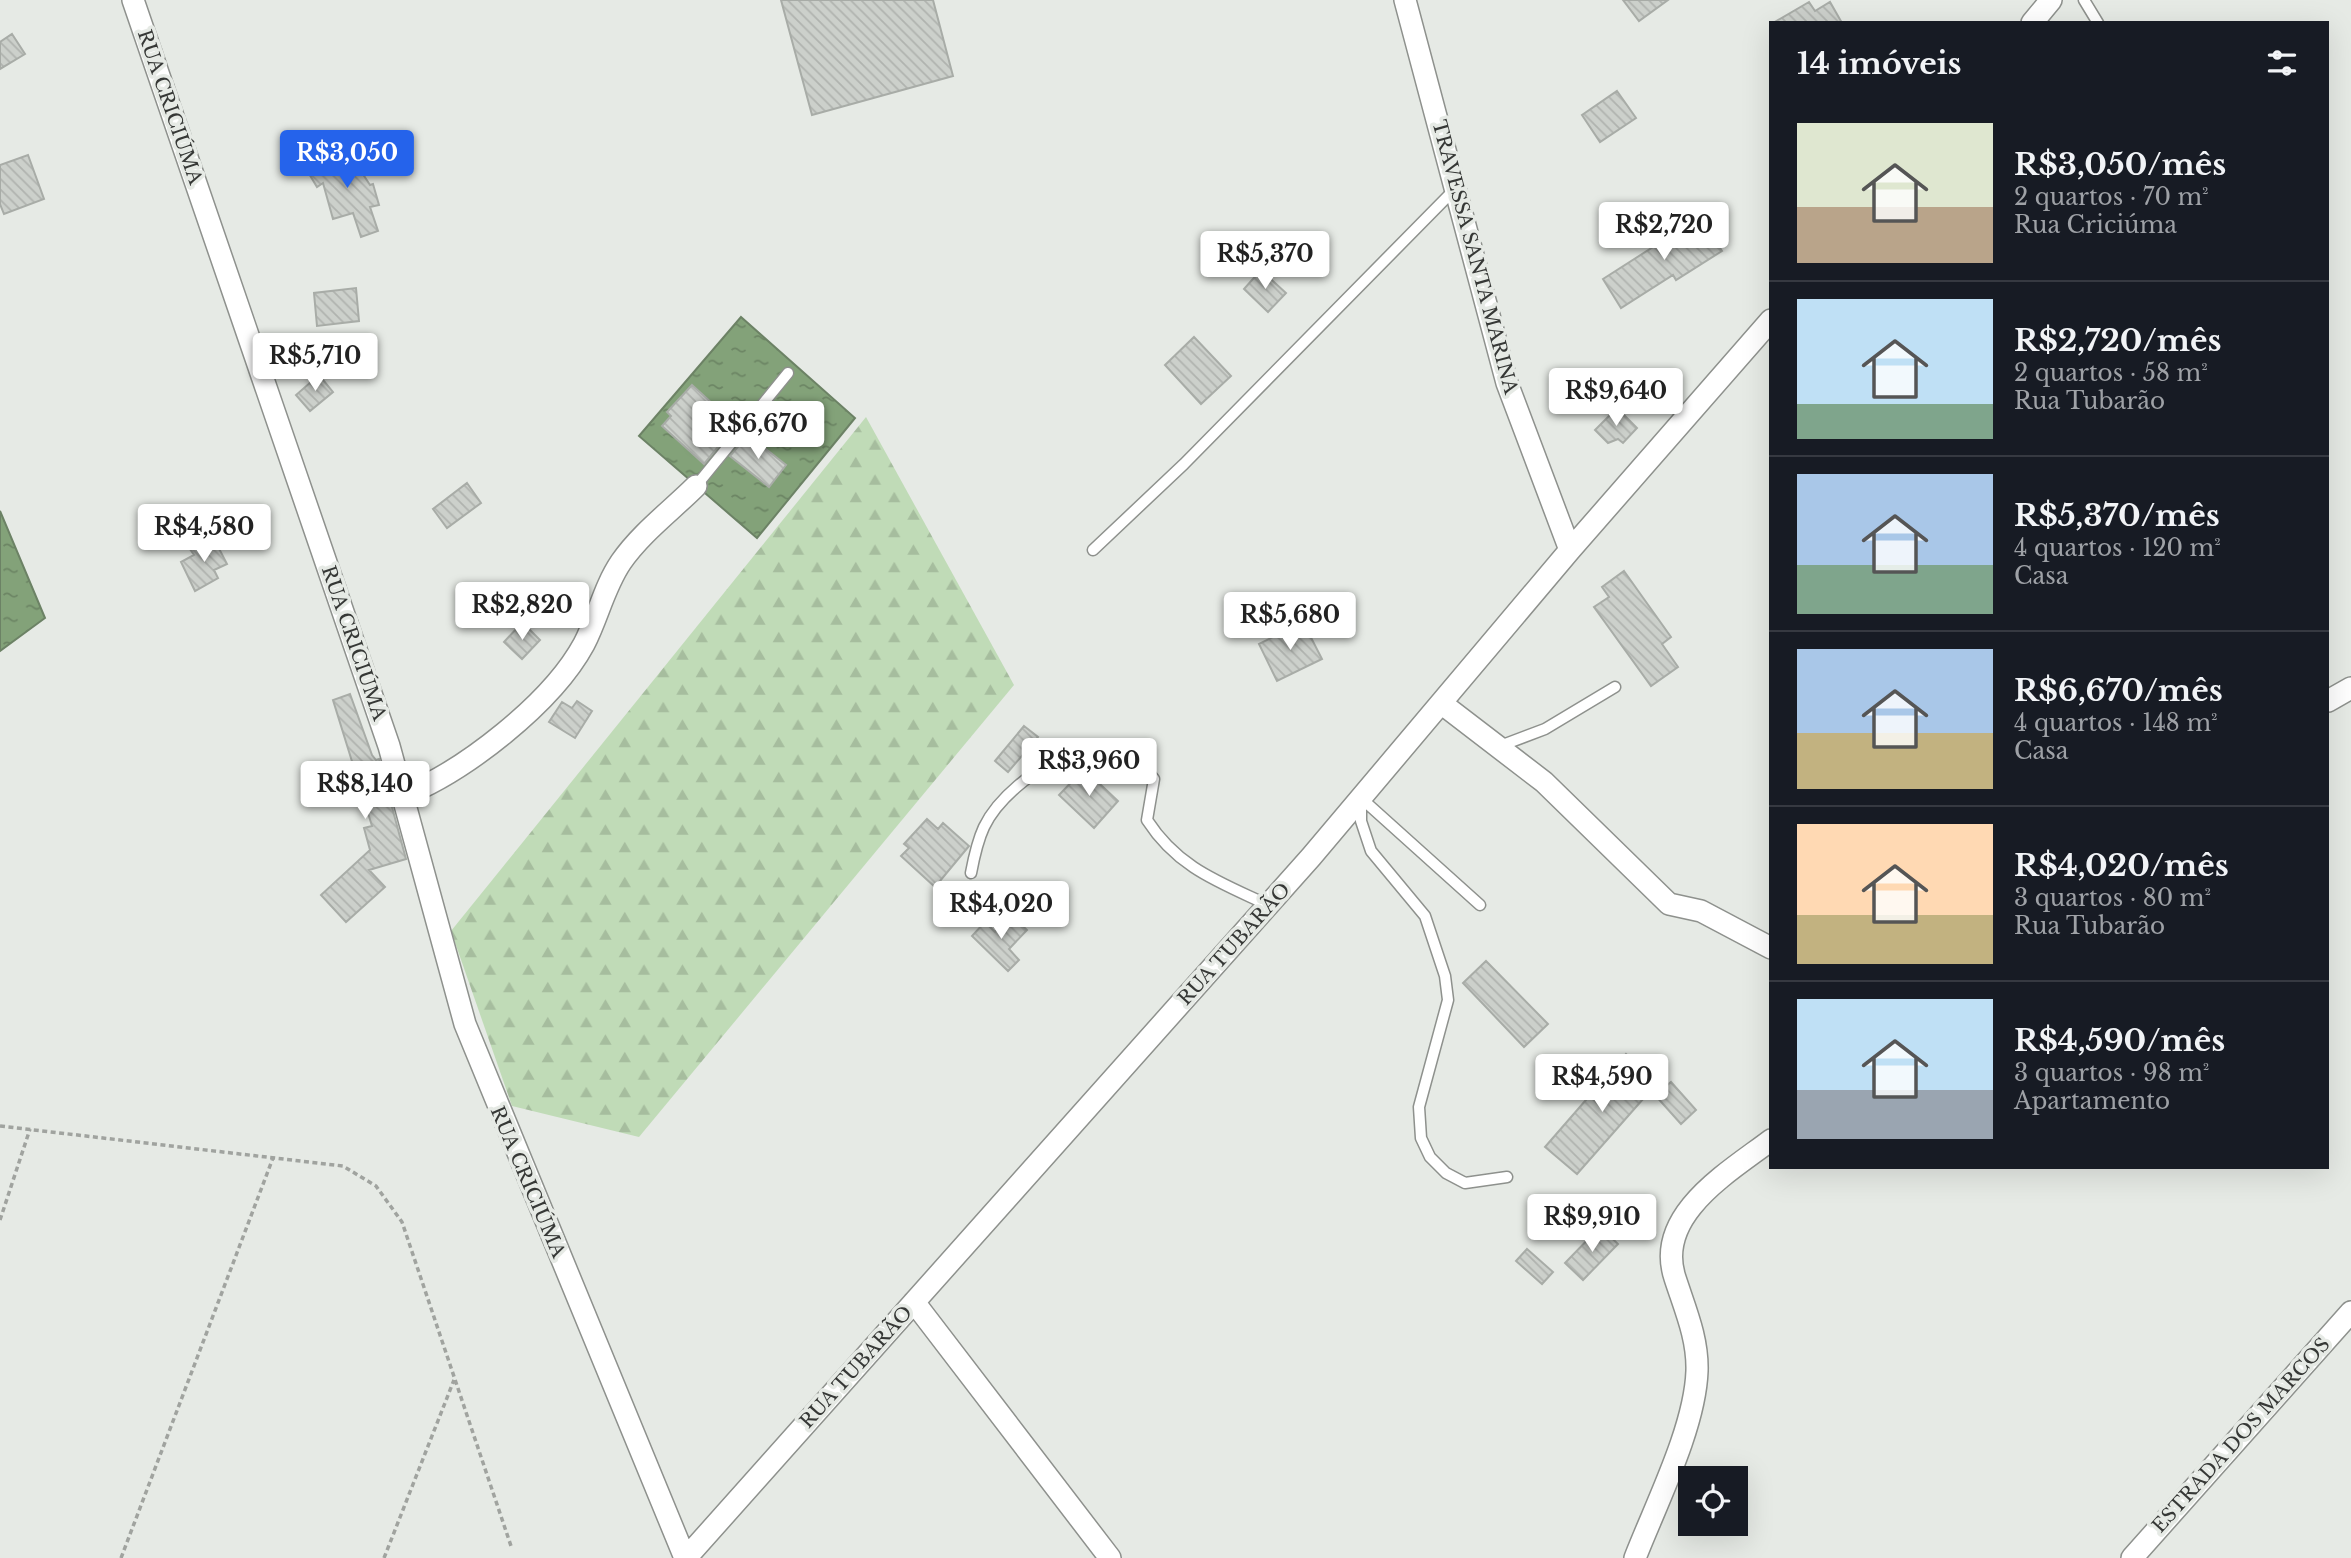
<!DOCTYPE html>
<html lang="pt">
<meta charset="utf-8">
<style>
body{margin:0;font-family:"Libre Baskerville",serif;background:#20242c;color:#f1f3f6;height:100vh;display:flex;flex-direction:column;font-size:26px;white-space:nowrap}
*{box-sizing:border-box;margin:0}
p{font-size:23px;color:#9ea1a6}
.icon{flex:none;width:38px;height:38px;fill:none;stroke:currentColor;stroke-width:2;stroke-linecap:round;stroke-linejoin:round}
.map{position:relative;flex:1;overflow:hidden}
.panel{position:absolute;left:1769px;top:21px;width:560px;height:1148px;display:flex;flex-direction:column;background:#171b24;border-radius:0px;box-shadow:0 7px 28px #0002}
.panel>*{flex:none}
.fabs{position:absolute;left:1678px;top:1466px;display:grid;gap:14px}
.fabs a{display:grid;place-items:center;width:70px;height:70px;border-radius:0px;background:#171b24;box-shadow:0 7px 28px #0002;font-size:35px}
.price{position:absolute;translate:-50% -60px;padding:0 16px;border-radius:7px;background:#fff;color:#222;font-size:23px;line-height:46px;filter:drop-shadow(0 2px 4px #0008)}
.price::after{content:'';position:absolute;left:50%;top:42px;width:21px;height:16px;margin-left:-10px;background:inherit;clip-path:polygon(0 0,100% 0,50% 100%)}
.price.current{background:#2563eb;color:#fff}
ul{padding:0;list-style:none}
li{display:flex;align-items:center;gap:21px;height:175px;padding:0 28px}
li+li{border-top:2px solid #363941}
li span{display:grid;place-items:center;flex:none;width:196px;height:140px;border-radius:0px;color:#555}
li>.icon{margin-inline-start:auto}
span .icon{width:84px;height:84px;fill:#fffc;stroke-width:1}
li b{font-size:30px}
h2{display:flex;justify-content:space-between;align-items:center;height:84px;padding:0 28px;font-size:30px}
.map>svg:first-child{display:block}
.forest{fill:url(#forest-firs)}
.water{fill:url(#water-ripples);stroke:#6c8265;stroke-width:2}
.building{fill:url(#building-back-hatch);stroke:#a8aca7;stroke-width:2}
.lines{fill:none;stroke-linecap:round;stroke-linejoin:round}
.service-casing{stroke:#8e918d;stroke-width:13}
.minor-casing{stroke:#8e918d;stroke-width:24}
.path{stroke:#a0a39f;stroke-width:3.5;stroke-dasharray:5 3.5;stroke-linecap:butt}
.service{stroke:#fff;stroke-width:10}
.minor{stroke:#fff;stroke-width:21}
.labels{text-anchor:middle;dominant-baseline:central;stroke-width:7;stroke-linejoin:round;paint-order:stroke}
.street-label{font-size:19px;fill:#363836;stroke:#e6eae5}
</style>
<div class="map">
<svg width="2351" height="1558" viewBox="0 0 2351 1558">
<defs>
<pattern id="forest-firs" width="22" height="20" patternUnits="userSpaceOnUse" patternTransform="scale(1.75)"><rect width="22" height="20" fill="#c0dbb7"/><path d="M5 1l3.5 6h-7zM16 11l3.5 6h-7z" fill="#a6bd9e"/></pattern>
<pattern id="water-ripples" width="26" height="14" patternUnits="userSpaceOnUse" patternTransform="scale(1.75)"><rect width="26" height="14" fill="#83a279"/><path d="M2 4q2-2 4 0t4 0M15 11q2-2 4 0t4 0" fill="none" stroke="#6c8564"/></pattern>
<pattern id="building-back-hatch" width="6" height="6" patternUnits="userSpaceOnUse" patternTransform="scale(1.75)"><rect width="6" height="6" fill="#ccd0cb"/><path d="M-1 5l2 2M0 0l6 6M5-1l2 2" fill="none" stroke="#b0b3af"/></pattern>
</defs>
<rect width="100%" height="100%" fill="#e6eae5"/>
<path class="forest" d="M866 417 1014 685 639 1137 512 1106 451 931Z"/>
<path class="water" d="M741 317 855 418 757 538 639 436Z
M0 511 45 618 0 651Z"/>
<path class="building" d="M781 0H933L953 76 812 115Z
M1623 0H1668L1639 21Z
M1809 2 1815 11 1830 2 1842 23H1773Z
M12 34 25 54 0 69V42Z
M1617 91 1636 118 1600 142 1582 115Z
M346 148 370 185 373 184 379 205 370 207 378 231 361 237 353 213 333 219 323 183 317 187 308 172Z
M28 155 44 199 4 214 0 204V165Z
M1700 217 1722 251 1676 280 1673 275 1621 308 1603 279Z
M1261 270 1286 293 1268 312 1244 289Z
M356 288 359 321 317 326 314 293Z
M1194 337 1231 376 1201 404 1165 365Z
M319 375 333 392 310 411 296 395Z
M692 385 736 425 704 464 662 426 671 416 667 412Z
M1617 408 1637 428 1623 443 1618 439 1608 443 1595 430Z
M748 435 786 465 769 487 730 456Z
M467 483 481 503 447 528 433 509Z
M213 537 227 564 214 570 218 578 195 591 181 562 194 555 190 549Z
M1624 571 1671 637 1662 644 1678 667 1651 686 1594 607 1609 597 1602 587Z
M1303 622 1322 659 1277 681 1259 644Z
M518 627 522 632 527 627 540 640 522 659 504 642Z
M350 694 372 755 376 760 379 759 406 859 369 870 385 887 346 922 321 895 370 850 364 828 372 826 333 700Z
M577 701 592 711 575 738 549 722 562 702 572 708Z
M1024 726 1038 737 1008 772 995 761Z
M1084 769 1118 801 1094 828 1059 795Z
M927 819 938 829 943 823 969 846 935 887 901 856 909 848 904 844Z
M1011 915 1027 930 1009 949 1019 960 1008 971 972 936 985 922 995 932Z
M1486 961 1548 1024 1524 1047 1463 983Z
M1626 1054 1658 1082 1577 1174 1545 1147Z
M1671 1082 1696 1110 1681 1124 1655 1095Z
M1600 1227 1618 1244 1583 1280 1565 1263Z
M1527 1249 1553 1272 1542 1284 1516 1261Z"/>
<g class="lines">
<defs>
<path id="service" d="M2084 0 2098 23
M696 486 788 373
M1093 550 1184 464 1455 189
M1500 746 1545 729 1615 687
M1361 798 1480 905
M1361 800V821L1371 851 1425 916 1445 976 1448 1000 1419 1107 1421 1138 1430 1157 1446 1173 1465 1183 1507 1177
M971 873C974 857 977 842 984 827 997 800 1035 766 1065 760 1077 757 1090 758 1102 758 1124 759 1141 761 1154 779L1147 820C1178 868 1219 882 1268 905"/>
<path id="minor" d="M133 0 389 746 465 1024 685 1558
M1405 0 1507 383 1570 550
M2032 23 2051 0
M2328 701 2351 688
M1441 703 1544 782 1669 904 1701 911 1771 948
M402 796C464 772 552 703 584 644 598 617 604 587 621 562 641 533 672 510 696 486
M914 1302 1110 1558
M686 1558 1311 857 1570 550 1771 320
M1635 1558C1656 1504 1695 1428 1697 1371 1698 1338 1685 1309 1675 1278 1654 1215 1729 1172 1771 1140
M2132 1558 2351 1312"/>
</defs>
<use href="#service" class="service-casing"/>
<use href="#minor" class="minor-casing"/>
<path class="path" d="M0 1126 343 1166 376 1186 402 1222 511 1546
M0 1220 30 1129
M121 1558 273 1158
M384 1558 454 1380"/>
<use href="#service" class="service"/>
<use href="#minor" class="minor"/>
</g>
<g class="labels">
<g class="street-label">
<text transform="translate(170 107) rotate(71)">RUA CRICIÚMA</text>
<text transform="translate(1475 257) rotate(75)">TRAVESSA SANTA MARINA</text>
<text transform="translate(354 643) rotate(71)">RUA CRICIÚMA</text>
<text transform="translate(1234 944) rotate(-48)">RUA TUBARÃO</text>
<text transform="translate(528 1182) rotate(67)">RUA CRICIÚMA</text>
<text transform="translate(856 1367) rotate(-48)">RUA TUBARÃO</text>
<text transform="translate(2241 1435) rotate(-48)">ESTRADA DOS MARCOS</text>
</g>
</g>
</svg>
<div class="fabs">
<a><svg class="icon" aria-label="locate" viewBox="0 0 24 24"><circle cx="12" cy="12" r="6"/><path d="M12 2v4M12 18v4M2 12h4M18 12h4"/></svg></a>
</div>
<b class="price current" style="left:347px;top:190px">R$3,050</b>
<b class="price" style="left:1664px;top:262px">R$2,720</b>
<b class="price" style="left:1265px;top:291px">R$5,370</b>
<b class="price" style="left:315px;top:393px">R$5,710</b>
<b class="price" style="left:1616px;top:428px">R$9,640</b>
<b class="price" style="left:758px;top:461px">R$6,670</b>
<b class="price" style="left:204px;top:564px">R$4,580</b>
<b class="price" style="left:522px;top:642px">R$2,820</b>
<b class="price" style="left:1290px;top:652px">R$5,680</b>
<b class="price" style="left:1089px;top:798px">R$3,960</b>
<b class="price" style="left:365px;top:821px">R$8,140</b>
<b class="price" style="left:1001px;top:941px">R$4,020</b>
<b class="price" style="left:1602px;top:1114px">R$4,590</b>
<b class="price" style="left:1592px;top:1254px">R$9,910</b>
<section class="panel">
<h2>14 imóveis<svg class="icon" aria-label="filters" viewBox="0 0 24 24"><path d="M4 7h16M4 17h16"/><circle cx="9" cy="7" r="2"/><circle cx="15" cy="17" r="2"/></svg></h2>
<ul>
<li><span style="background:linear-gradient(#dfe7d0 60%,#b9a48a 0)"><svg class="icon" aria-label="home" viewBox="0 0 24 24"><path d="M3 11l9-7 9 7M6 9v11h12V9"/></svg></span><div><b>R$3,050/mês</b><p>2 quartos · 70 m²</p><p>Rua Criciúma</p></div></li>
<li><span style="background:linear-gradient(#bfe0f5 75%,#7fa58c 0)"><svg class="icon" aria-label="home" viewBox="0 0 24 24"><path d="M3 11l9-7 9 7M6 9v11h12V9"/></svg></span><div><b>R$2,720/mês</b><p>2 quartos · 58 m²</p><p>Rua Tubarão</p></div></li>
<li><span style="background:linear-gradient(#a9c7e8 65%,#7fa58c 0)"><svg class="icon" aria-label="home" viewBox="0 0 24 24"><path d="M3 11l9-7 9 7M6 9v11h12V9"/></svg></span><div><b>R$5,370/mês</b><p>4 quartos · 120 m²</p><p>Casa</p></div></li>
<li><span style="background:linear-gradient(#a9c7e8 60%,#c2b280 0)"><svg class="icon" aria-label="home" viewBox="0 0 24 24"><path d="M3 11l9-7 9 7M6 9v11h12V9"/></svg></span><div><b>R$6,670/mês</b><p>4 quartos · 148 m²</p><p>Casa</p></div></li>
<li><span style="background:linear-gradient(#ffd9b3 65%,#c2b280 0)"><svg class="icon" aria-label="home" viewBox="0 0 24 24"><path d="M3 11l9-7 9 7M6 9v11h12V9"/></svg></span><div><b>R$4,020/mês</b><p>3 quartos · 80 m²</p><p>Rua Tubarão</p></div></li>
<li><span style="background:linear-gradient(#bfe0f5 65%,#9aa5b1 0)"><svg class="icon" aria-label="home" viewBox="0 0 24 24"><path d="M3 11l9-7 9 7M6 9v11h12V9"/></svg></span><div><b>R$4,590/mês</b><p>3 quartos · 98 m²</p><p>Apartamento</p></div></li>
</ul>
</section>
</div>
